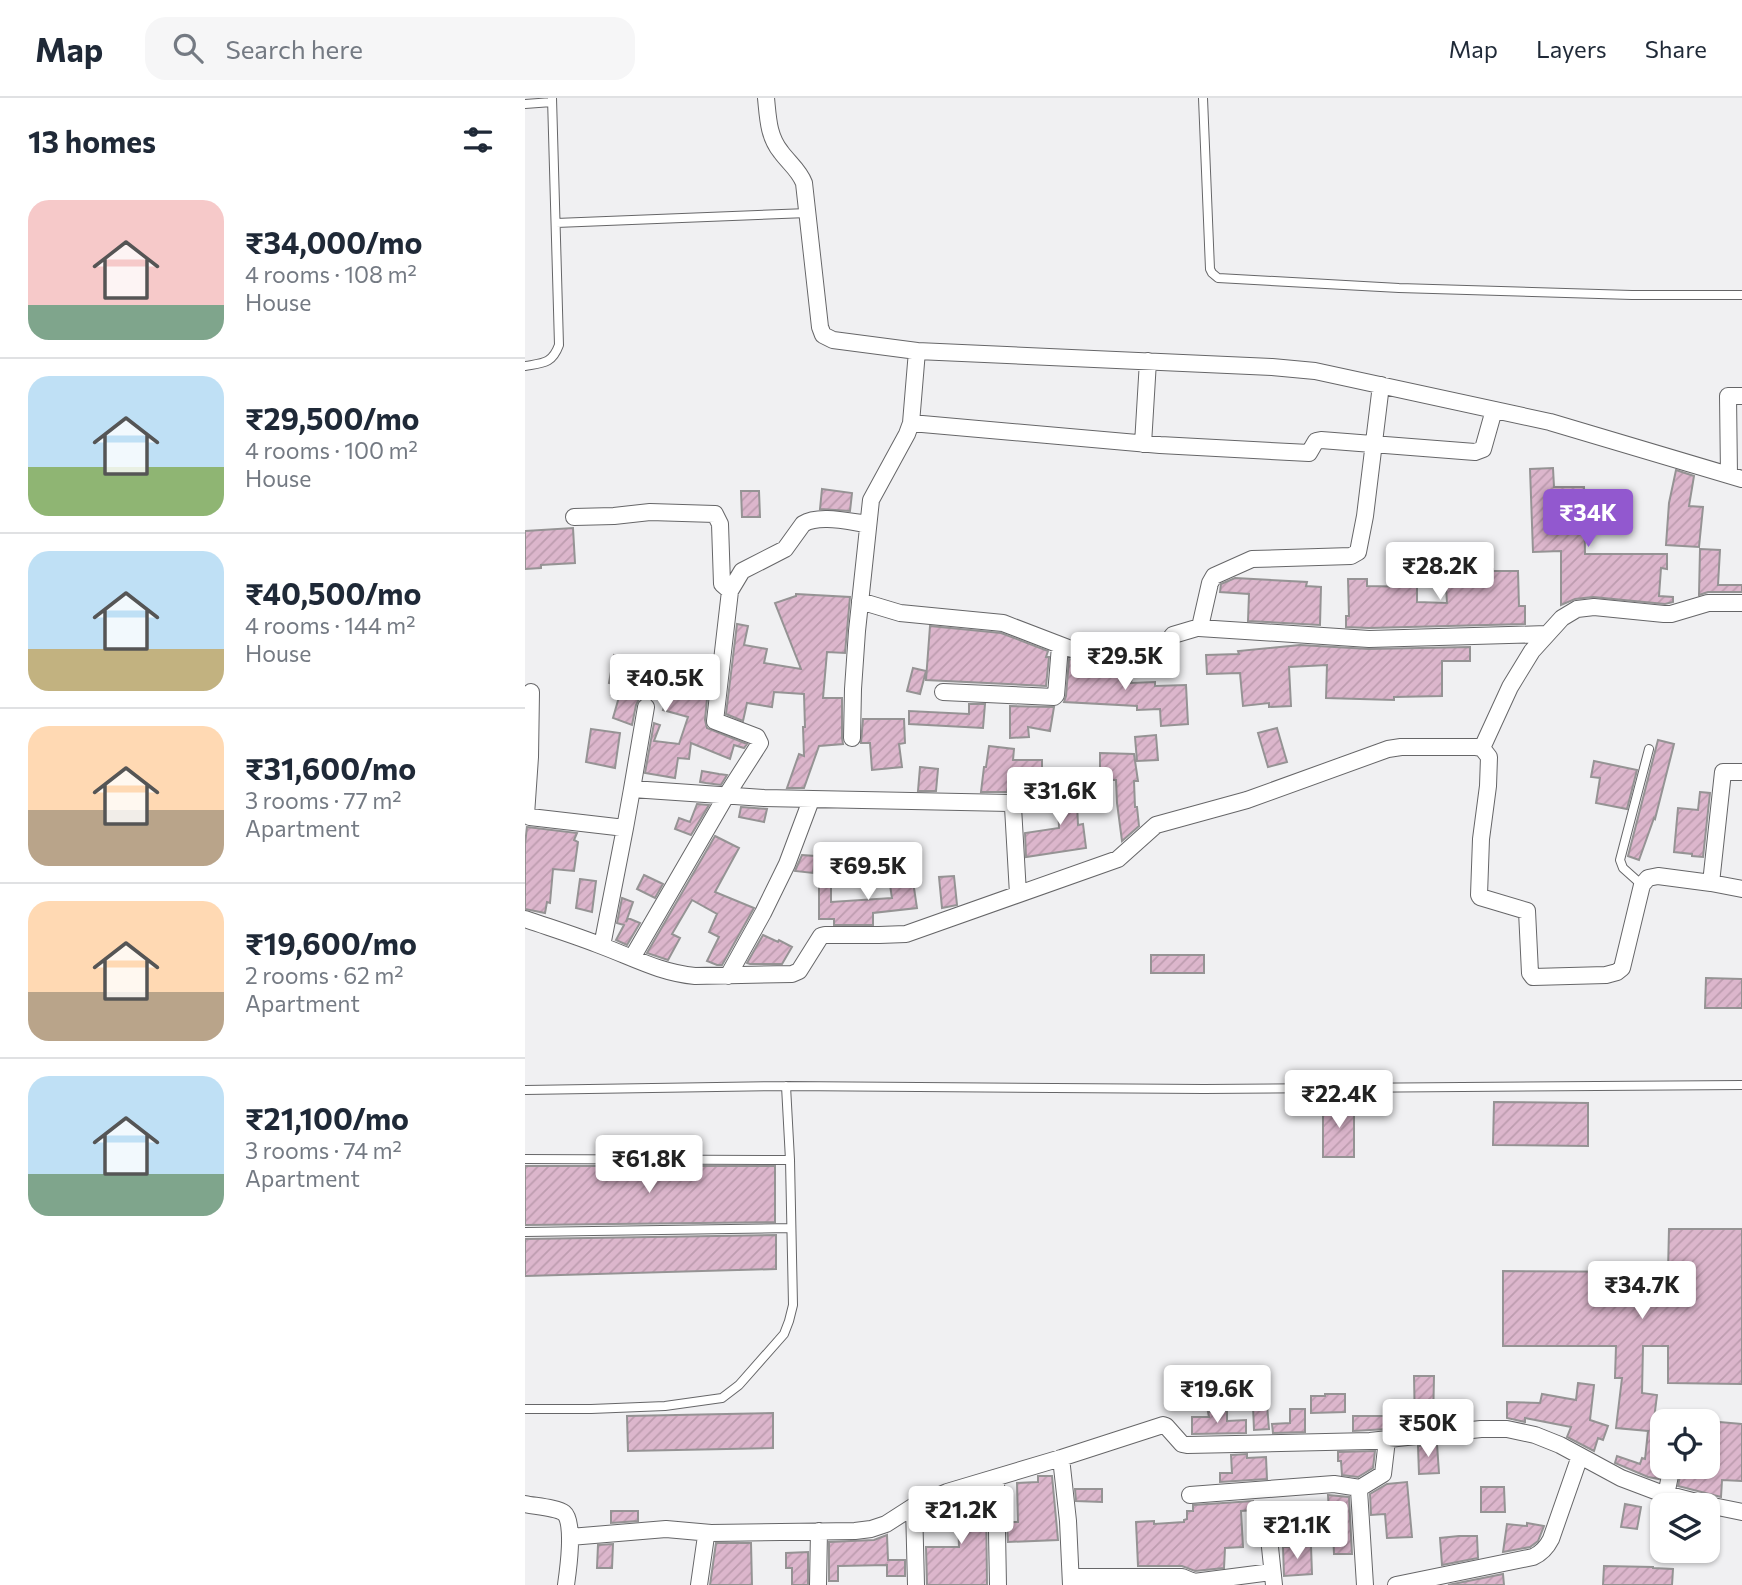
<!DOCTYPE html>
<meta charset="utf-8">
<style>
body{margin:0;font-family:Commissioner,sans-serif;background:#f6f6f7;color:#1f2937;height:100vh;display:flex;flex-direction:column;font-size:26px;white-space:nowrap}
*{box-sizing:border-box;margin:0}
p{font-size:23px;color:#747a83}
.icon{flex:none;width:38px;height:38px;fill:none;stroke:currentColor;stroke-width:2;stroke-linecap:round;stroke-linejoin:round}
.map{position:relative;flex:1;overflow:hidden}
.details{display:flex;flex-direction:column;background:#fff;width:525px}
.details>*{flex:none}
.tools{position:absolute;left:1125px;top:1311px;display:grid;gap:14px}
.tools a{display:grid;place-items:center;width:70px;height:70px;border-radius:14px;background:#fff;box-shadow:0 2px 5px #0004;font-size:35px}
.price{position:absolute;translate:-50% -60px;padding:0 16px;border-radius:7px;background:#fff;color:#222;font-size:23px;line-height:46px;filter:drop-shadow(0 2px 4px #0008)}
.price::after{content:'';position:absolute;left:50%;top:42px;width:21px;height:16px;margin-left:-10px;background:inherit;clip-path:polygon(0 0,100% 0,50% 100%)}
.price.selected{background:#9258cf;color:#fff}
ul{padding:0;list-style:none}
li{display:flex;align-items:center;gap:21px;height:175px;padding:0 28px}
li+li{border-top:2px solid #e0e1e3}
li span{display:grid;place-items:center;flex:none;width:196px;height:140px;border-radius:21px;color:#555}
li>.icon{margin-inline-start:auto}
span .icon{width:84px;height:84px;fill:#fffc;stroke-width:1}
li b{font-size:30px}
h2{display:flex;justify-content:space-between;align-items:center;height:84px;padding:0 28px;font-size:30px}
header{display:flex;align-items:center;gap:42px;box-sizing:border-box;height:98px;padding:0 35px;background:#fff;border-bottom:2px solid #e0e1e3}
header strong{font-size:33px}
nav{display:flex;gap:38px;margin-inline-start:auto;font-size:24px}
.search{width:490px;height:63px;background:#f6f6f7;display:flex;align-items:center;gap:18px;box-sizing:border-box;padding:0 24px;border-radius:21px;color:#747a83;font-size:26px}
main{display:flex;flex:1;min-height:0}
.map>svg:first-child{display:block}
.building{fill:url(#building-hatch);stroke:#959394;stroke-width:2}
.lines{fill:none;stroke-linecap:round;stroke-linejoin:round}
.lane-casing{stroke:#666668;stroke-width:10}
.street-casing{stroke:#666668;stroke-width:18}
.lane{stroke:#fff;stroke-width:8}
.street{stroke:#fff;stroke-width:16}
</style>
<header>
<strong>Map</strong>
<div class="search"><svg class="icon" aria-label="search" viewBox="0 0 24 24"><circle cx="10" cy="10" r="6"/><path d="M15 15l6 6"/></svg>Search here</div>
<nav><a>Map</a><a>Layers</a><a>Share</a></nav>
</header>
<main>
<section class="details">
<h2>13 homes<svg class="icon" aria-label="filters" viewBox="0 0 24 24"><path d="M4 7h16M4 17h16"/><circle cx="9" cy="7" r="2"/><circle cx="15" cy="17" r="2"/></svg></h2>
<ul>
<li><span style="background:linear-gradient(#f6c9c9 75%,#7fa58c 0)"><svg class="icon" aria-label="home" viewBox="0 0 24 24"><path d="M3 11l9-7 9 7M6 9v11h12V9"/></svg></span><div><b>₹34,000/mo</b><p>4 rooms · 108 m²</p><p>House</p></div></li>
<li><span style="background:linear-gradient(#bfe0f5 65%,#8fb573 0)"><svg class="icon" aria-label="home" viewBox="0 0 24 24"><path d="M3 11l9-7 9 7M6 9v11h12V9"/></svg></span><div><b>₹29,500/mo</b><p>4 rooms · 100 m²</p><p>House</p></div></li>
<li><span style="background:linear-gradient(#bfe0f5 70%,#c2b280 0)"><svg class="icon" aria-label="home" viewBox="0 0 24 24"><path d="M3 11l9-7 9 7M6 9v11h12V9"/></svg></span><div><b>₹40,500/mo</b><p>4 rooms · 144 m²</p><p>House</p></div></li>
<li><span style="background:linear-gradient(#ffd9b3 60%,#b9a48a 0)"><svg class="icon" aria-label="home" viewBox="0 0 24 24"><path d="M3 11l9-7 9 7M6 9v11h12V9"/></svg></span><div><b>₹31,600/mo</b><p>3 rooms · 77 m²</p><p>Apartment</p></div></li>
<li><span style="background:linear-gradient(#ffd9b3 65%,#b9a48a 0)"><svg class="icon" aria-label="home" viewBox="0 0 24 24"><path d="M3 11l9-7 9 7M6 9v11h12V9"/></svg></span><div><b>₹19,600/mo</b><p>2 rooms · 62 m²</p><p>Apartment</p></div></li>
<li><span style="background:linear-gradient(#bfe0f5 70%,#7fa58c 0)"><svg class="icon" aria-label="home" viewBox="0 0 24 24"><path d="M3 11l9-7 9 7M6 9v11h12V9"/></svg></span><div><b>₹21,100/mo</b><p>3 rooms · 74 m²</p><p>Apartment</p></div></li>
</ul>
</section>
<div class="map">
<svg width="1217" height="1487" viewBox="0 0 1217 1487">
<defs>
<pattern id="building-hatch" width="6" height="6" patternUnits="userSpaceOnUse" patternTransform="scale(1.75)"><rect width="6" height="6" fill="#dcb6cc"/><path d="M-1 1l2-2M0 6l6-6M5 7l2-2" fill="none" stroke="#bd9caf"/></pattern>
</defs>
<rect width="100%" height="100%" fill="#f0f0f2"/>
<path class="building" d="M1028 370 1029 389H1059L1060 456H1142V471L1136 470 1134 498 1148 499V504L1140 506 1068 499 1050 501 1036 507V453L1008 454 1005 371Z
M1151 372 1169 378 1164 408 1178 409 1174 449 1141 447 1144 405Z
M297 391 327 395 325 413 295 411Z
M216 393H234L235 419H217Z
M48 430 50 465 16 467V470L0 471V433Z
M1175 451 1195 452 1193 487H1217V494H1183L1174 497Z
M939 471H968V473H993L994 508H1000V526L844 530 821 529V518H824L823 481H842V488L892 489V504L922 505 920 472Z
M710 480 782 484 781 488 796 489 795 527 723 523 724 496 695 494 696 486Z
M271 496 325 499 320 555 302 554 298 600H317V640L318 646 294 648 279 690H262L274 656 279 658 278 629H280L279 596 249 594 247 609 222 605 218 623 201 616 212 526 223 528 219 547 242 551 239 565 276 571 250 505 271 498Z
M405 528 476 535 523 553 521 559H524L521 588 401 582Z
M775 547 844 551 945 549V563H917V598L869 599V602L801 600 802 567 764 569 766 608 744 609V605L718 608 715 575 682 576 681 557 714 556 713 553Z
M89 557 121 562 122 560 134 564 129 579 168 590 166 598 182 601 180 622 182 630 222 646 219 650 209 647 205 661 166 645 164 661 153 660 150 680 120 675 129 625 135 627 129 643 154 646 163 619 138 612 141 603 117 595 111 607 107 627 88 620 94 599 86 597 89 586 84 585Z
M544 561 589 571 608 572 606 585 630 584V588L661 587 663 626 636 628 635 611 612 612V608L539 604 541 598Z
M388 570 401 573 395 596 382 593Z
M444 606H460L458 630 384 626V613L444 616Z
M485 608 529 609 525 633 503 629 504 639 485 640Z
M338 621H379L380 645 374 646 377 669 347 672 345 645H336Z
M752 630 762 664 743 669 733 635Z
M66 631 95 635 90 670 61 664Z
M631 637 633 662 612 663 610 639Z
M1133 642 1149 646 1130 721 1129 720 1114 762 1103 758Z
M464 648 489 651 488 662H517V684H484L482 694H456L459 669H461Z
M575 655 609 656 613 683H609L610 709H612L614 728 597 743 592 705 591 682H575Z
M1069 663 1112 672 1102 711 1071 705 1075 680 1066 679Z
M395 669 413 671 411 693H393Z
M177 673 194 676 202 677 196 687 181 685 175 684Z
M551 684 553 727 558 726 561 750 501 759 500 735 534 730 532 685Z
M1175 694 1185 695 1178 759 1167 758V756L1149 754 1153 710 1173 712Z
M172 706 184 707 166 737 150 731 154 720 165 724Z
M216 709 242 711 239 724 214 719Z
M2 729 52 735 49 742 53 744 49 773 28 771 25 805 22 804 20 815 0 811V746Z
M190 738 214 750 190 794 229 810 197 867H192L182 863 194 839 184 834 192 816 167 802 147 836 155 840 143 862 122 855Z
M277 757 290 758 288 775 270 773Z
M386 770 392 810 348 815V827H309V821H294V782H306V804L367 800 363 774Z
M119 777 138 786 130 800 112 791Z
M429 778 432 807 417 810 414 779Z
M55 781 71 783 67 814 51 810Z
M97 800 108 804 101 824 103 820 115 825 102 847 91 842 99 827 92 825Z
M238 837 253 844 254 842 267 849 257 866H225L222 865Z
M626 857H679V875H626Z
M1181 880 1217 881V910H1180Z
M969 1004 1063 1005V1048L968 1047Z
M798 1005H829V1059H798Z
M0 1068H250V1124L0 1127Z
M1144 1131H1217V1286L1143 1285V1248H1118L1117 1295 1132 1297 1128 1329 1136 1330 1135 1338H1138V1364L1134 1381 1123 1379 1090 1365 1092 1358 1115 1366 1117 1360 1120 1361 1123 1333 1091 1330 1097 1280H1090L1091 1248H978V1173L1143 1174Z
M251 1137V1171L0 1178V1141Z
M889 1278H909L908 1326 890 1328Z
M1053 1285 1069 1287 1065 1322 1083 1328 1078 1342 1073 1340 1069 1353 1042 1339 1046 1329 1000 1320V1324L982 1320V1304L1015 1305 1017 1296 1051 1302Z
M800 1296H820V1314L786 1315V1298H800Z
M742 1307 744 1331 729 1332 728 1308Z
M765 1311H780V1334L748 1335 747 1326 765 1325Z
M702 1313V1323L721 1322V1335L667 1336V1319H684L683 1314Z
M248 1315V1350L103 1353 102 1318Z
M828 1318H862V1331L828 1333Z
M1183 1323 1217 1326V1383L1197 1382 1196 1399 1153 1388 1157 1368H1183Z
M912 1346 914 1375 894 1376 893 1348Z
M850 1353 848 1370 833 1379 817 1377 816 1363H813V1354Z
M722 1356V1360L741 1359 742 1381 695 1384V1375H707L706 1357Z
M513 1378H527L533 1442 483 1444 482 1424H493L492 1385 513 1384Z
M882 1384 887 1439 862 1440 860 1416 846 1417 845 1396 862 1386Z
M956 1389H979L980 1414H956Z
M550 1391H577V1404L551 1403Z
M803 1397 824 1399 827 1456H809L808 1433 787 1434 786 1415 804 1414Z
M445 1398H461L462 1487H402L401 1449H434L433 1421H400V1415L422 1406 433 1405V1402Z
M728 1403V1412L716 1413 718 1449 700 1450 699 1470 670 1473 657 1468H613L611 1424 629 1423V1426L659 1424V1422L662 1421V1413H668V1407Z
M1100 1406 1116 1409 1112 1431 1096 1429Z
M86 1413H113V1423L86 1425Z
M1002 1425 1019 1428 1013 1443 1005 1449 978 1454 982 1426 1002 1428Z
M362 1437 363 1462H380V1478H362V1467L313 1468V1483H304V1444L349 1442Z
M934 1438H952L953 1460 917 1467 915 1440Z
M191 1445H226L227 1487H185Z
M88 1446 87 1470H72L73 1447Z
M786 1448 787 1476 759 1478 758 1449Z
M283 1454V1487H267V1470H261V1455Z
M1079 1468 1128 1469V1470L1148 1471 1147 1487H1078Z
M978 1476 979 1487H923Z"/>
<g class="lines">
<defs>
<path id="lane" d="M678 0 685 171 687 175 693 180 874 190 1107 197H1217
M0 6 27 4
M31 125 283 115
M0 268C18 265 27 266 34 247L27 0
M1117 787 1098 770 1095 762 1124 651
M0 992 261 988 679 991 1217 987
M0 1061 265 1062
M0 1134 265 1130
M0 1311H66L140 1308 197 1300 214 1287 259 1236 264 1223 268 1207 265 1062 261 988"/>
<path id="street" d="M241 0C243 19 243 38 256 54 264 65 274 72 279 85L295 229 298 237 308 242 392 253
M386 325 635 347 784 355 791 343 796 342 950 354 958 351 969 312
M618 346 623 263
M1204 377 1203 298H1217
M49 419 89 418 125 414 190 416 195 426 197 486 205 493
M335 503 375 515 478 525 543 550 591 561 628 563 648 537 675 529 685 485 689 478 727 461 826 458 833 454 840 418 856 287
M674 530 844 541 1022 536
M6 594 5 659 1 717 5 719 100 730 77 848
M418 594 529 599 531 597 535 548
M327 640 328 591 332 533 346 402 382 336 386 325 392 253 747 269 790 273 1025 324 1217 381
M957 650 985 589 1007 553 1037 520 1052 511 1069 509 1139 516H1146L1183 505H1217
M1217 674H1198L1186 785 1217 791
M107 691 121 609
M100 730 107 691 239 700 485 705 488 709 493 796
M0 821C26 830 52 838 77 848 109 860 136 875 170 878L267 876 274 873 296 838 300 837H354L381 836 593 761 631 727 722 702 863 651 876 649H951L957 650 964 659 963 688 956 741 954 797 955 799 1002 813 1005 875 1008 879 1081 877 1092 874 1097 870 1117 787 1123 780 1133 778 1186 785
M107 860 201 698 235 645 232 639 190 623 205 493 217 473 260 451 278 426C294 416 325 424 343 426
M203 878 238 815 262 766 286 702
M536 1360 543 1423 546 1487
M471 1380 473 1487
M665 1397 809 1386 835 1390
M1141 1397 1147 1368
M0 1406C9 1408 33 1410 39 1415 50 1424 43 1473 41 1487
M1183 1407 1217 1414
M389 1408 391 1487
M742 1421 749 1487
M45 1439 141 1431 186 1435
M546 1479H657L669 1484 747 1474
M174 1487 181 1438 186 1435 330 1433 346 1431 361 1426 389 1408 422 1394 536 1360 638 1327 641 1328 657 1346 662 1347 845 1343 956 1331H982L1010 1337 1035 1347 1096 1380 1133 1394 1183 1407
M293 1487 294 1433
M840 1487 834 1392 835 1390 858 1376 862 1342
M871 1487 1008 1459C1017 1455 1022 1449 1026 1441L1055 1358"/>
</defs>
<use href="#lane" class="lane-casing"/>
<use href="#street" class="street-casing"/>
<use href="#lane" class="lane"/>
<use href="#street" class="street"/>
</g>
</svg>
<div class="tools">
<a><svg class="icon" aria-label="locate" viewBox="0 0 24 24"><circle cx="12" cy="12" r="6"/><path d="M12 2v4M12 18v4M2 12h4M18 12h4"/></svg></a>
<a><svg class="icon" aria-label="layers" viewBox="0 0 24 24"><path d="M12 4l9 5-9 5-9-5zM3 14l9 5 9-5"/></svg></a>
</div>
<b class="price selected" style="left:1063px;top:451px">₹34K</b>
<b class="price" style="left:915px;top:504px">₹28.2K</b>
<b class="price" style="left:600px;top:594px">₹29.5K</b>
<b class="price" style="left:140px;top:616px">₹40.5K</b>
<b class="price" style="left:535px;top:729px">₹31.6K</b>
<b class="price" style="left:343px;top:804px">₹69.5K</b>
<b class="price" style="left:814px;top:1032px">₹22.4K</b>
<b class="price" style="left:124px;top:1097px">₹61.8K</b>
<b class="price" style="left:1117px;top:1223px">₹34.7K</b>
<b class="price" style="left:692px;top:1327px">₹19.6K</b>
<b class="price" style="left:903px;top:1361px">₹50K</b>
<b class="price" style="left:436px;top:1448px">₹21.2K</b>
<b class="price" style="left:772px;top:1463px">₹21.1K</b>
</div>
</main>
